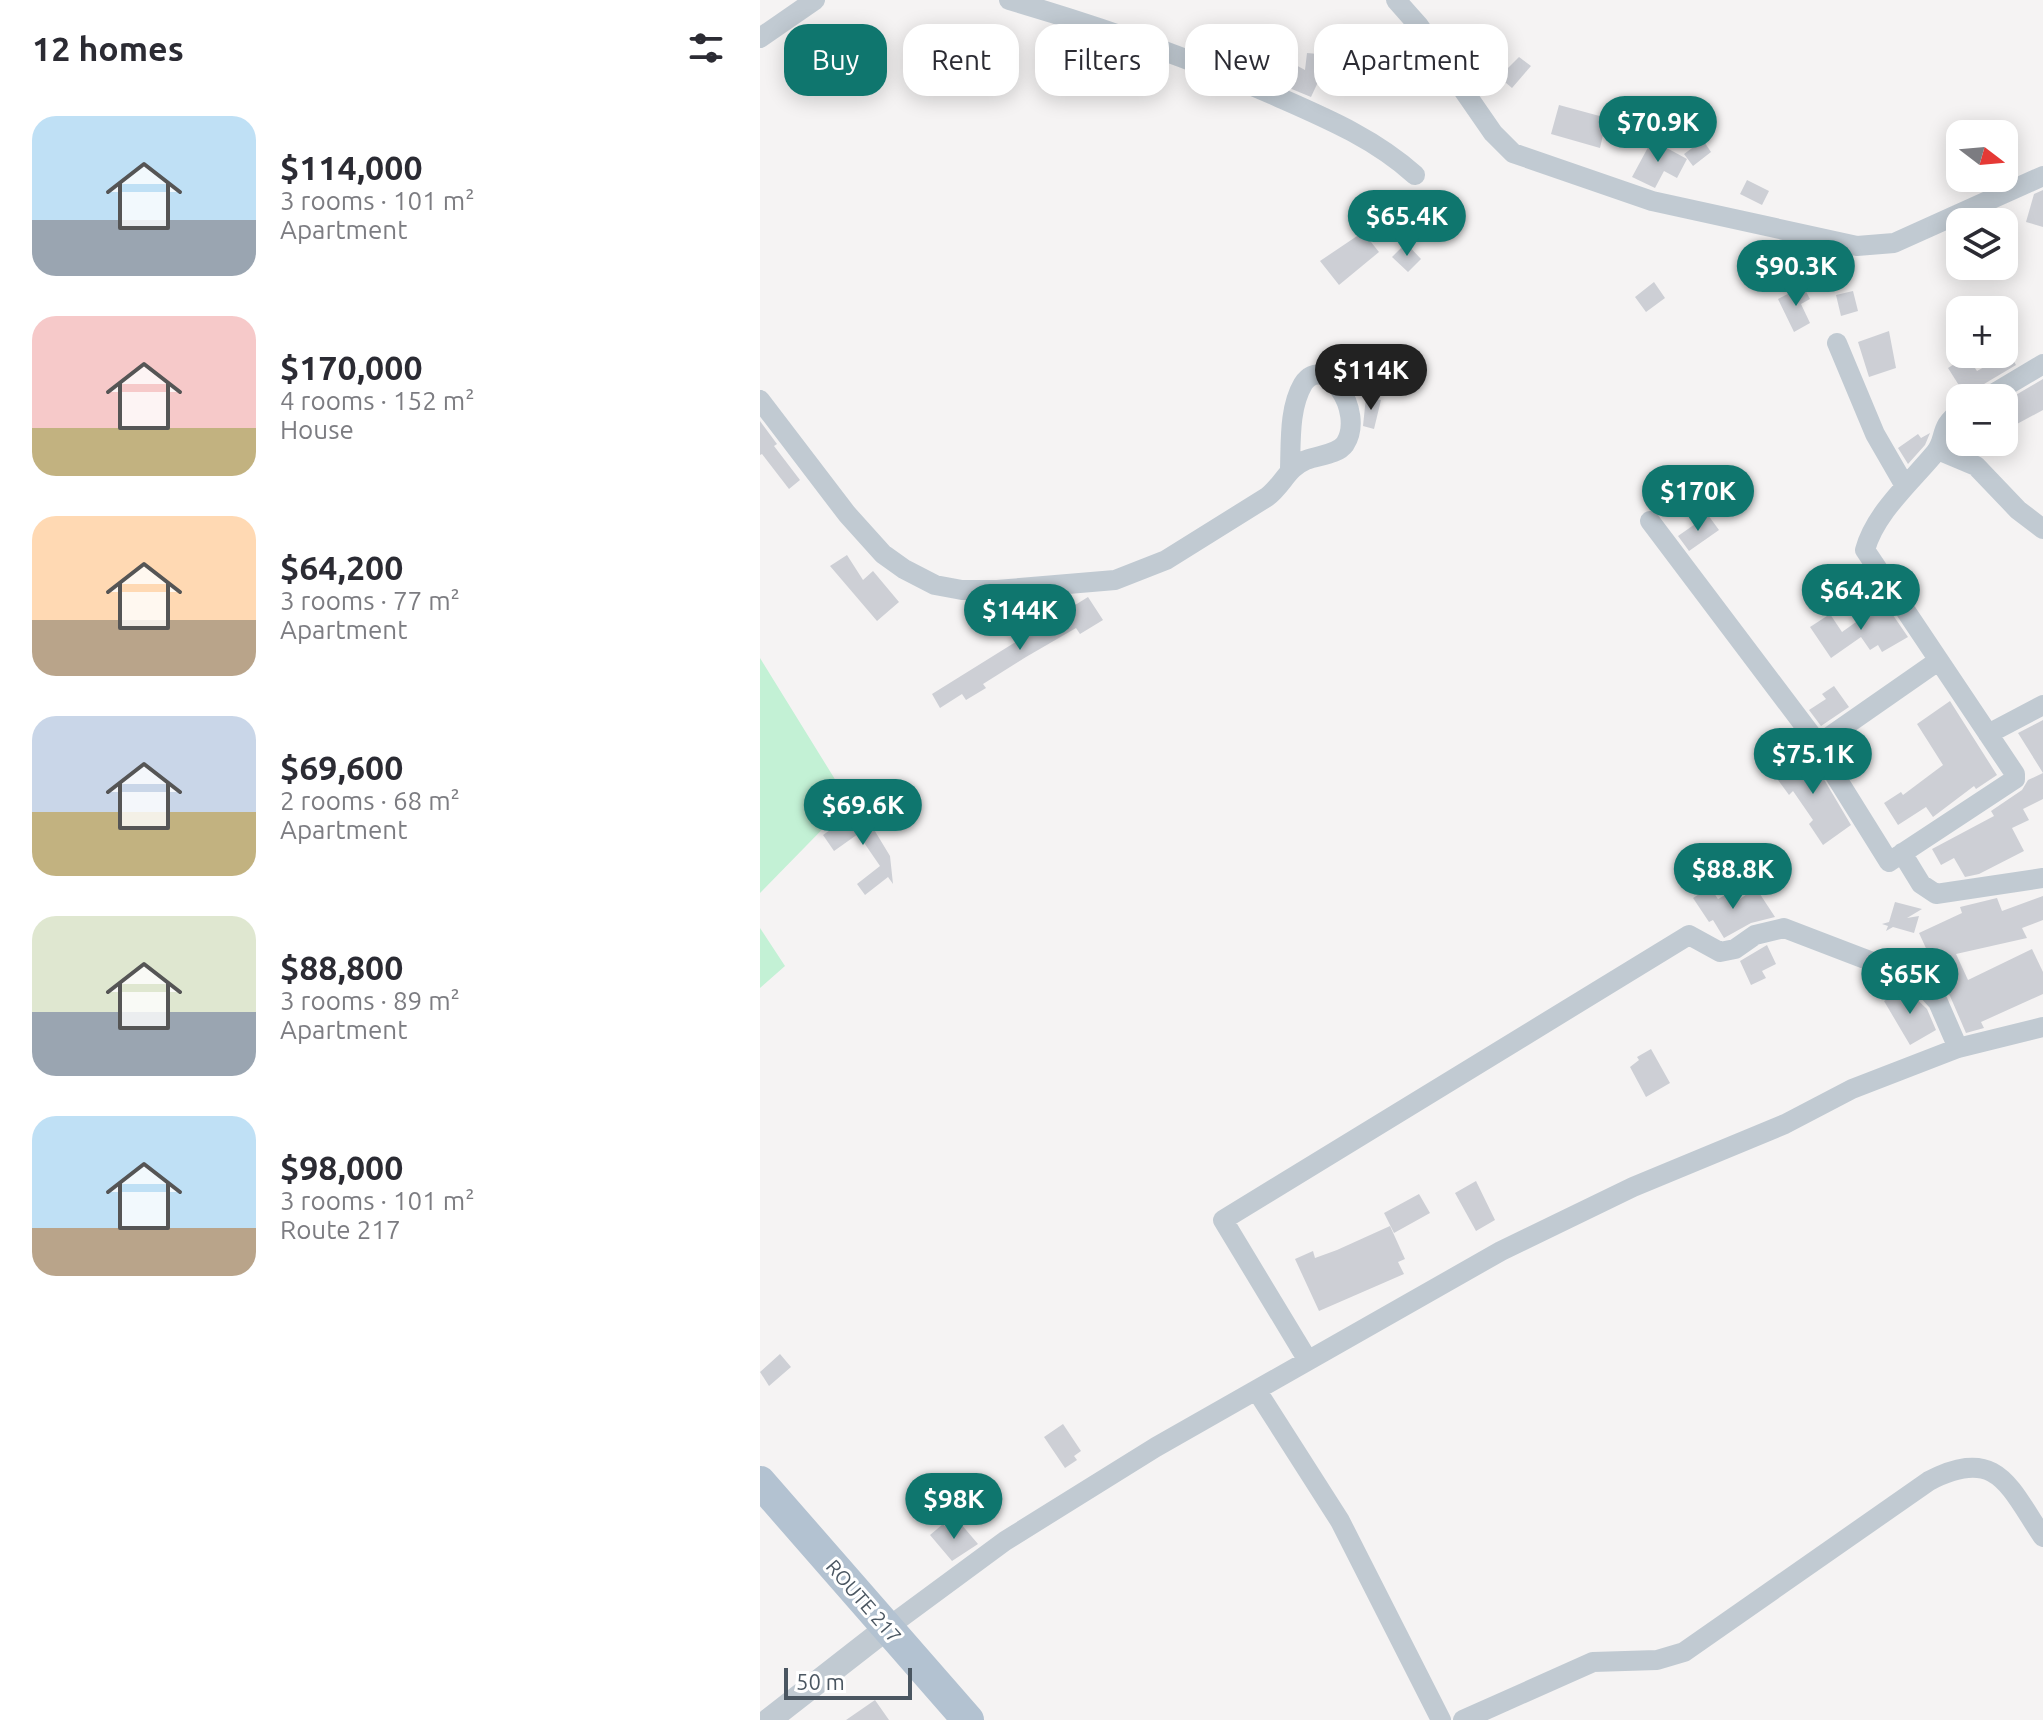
<!DOCTYPE html>
<meta charset="utf-8">
<style>
body{margin:0;font-family:Ubuntu,sans-serif;background:#f2f2f3;color:#2b2b33;height:100vh;display:flex;flex-direction:column;font-size:30px;white-space:nowrap}
*{box-sizing:border-box;margin:0}
p{font-size:26px;color:#7c7c81}
.icon{flex:none;width:44px;height:44px;fill:none;stroke:currentColor;stroke-width:2;stroke-linecap:round;stroke-linejoin:round}
.map{position:relative;flex:1;overflow:hidden}
.sheet{display:flex;flex-direction:column;background:#fff;width:760px}
.sheet>*{flex:none}
.guide{position:absolute;left:24px;top:24px;width:760px;height:72px;display:flex;gap:16px}
.needle{width:52px;rotate:106deg}
.buttons{position:absolute;left:1186px;top:120px;display:grid;gap:16px}
.buttons a{display:grid;place-items:center;width:72px;height:72px;border-radius:16px;background:#fff;box-shadow:0 4px 20px #0003;font-size:40px}
.scale{position:absolute;left:24px;bottom:20px;width:128px;box-sizing:border-box;padding-left:8px;border:4px solid #4a5661;border-top:0;font-size:22px;line-height:28px;white-space:nowrap;color:#4a5661;-webkit-text-stroke:6px #fff;paint-order:stroke}
.price{position:absolute;translate:-50% -68px;padding:0 18px;border-radius:28px;background:#0f766e;color:#fff;font-size:26px;line-height:52px;filter:drop-shadow(0 2px 4px #0008)}
.price::after{content:'';position:absolute;left:50%;top:48px;width:24px;height:18px;margin-left:-12px;background:inherit;clip-path:polygon(0 0,100% 0,50% 100%)}
.price.active{background:#222;color:#fff}
ul{padding:0;list-style:none}
li{display:flex;align-items:center;gap:24px;height:200px;padding:0 32px}
li span{display:grid;place-items:center;flex:none;width:224px;height:160px;border-radius:24px;color:#555}
li>.icon{margin-inline-start:auto}
span .icon{width:96px;height:96px;fill:#fffc;stroke-width:1}
li b{font-size:34px}
h2{display:flex;justify-content:space-between;align-items:center;height:96px;padding:0 32px;font-size:34px}
.tag{padding:0 28px;border-radius:24px;background:#fff;box-shadow:0 4px 20px #0003;font-size:28px;line-height:72px}
.tag.active{background:#0f766e;color:#fff}
main{display:flex;flex:1;min-height:0}
.map>svg:first-child{display:block}
.green{fill:#c3f1d5}
.building{fill:#cdcfd5}
.lines{fill:none;stroke-linecap:round;stroke-linejoin:round}
.minor{stroke:#c1cad2;stroke-width:20}
.tertiary{stroke:#c1cad2;stroke-width:24}
.primary{stroke:#b3c2d1;stroke-width:32}
.labels{text-anchor:middle;dominant-baseline:central;stroke-width:6;stroke-linejoin:round;paint-order:stroke}
.street-label{font-size:20px;fill:#4a5661;stroke:#fff}
</style>
<main>
<section class="sheet">
<h2>12 homes<svg class="icon" aria-label="filters" viewBox="0 0 24 24"><path d="M4 7h16M4 17h16"/><circle cx="9" cy="7" r="2"/><circle cx="15" cy="17" r="2"/></svg></h2>
<ul>
<li><span style="background:linear-gradient(#bfe0f5 65%,#9aa5b1 0)"><svg class="icon" aria-label="home" viewBox="0 0 24 24"><path d="M3 11l9-7 9 7M6 9v11h12V9"/></svg></span><div><b>$114,000</b><p>3 rooms · 101 m²</p><p>Apartment</p></div></li>
<li><span style="background:linear-gradient(#f6c9c9 70%,#c2b280 0)"><svg class="icon" aria-label="home" viewBox="0 0 24 24"><path d="M3 11l9-7 9 7M6 9v11h12V9"/></svg></span><div><b>$170,000</b><p>4 rooms · 152 m²</p><p>House</p></div></li>
<li><span style="background:linear-gradient(#ffd9b3 65%,#b9a48a 0)"><svg class="icon" aria-label="home" viewBox="0 0 24 24"><path d="M3 11l9-7 9 7M6 9v11h12V9"/></svg></span><div><b>$64,200</b><p>3 rooms · 77 m²</p><p>Apartment</p></div></li>
<li><span style="background:linear-gradient(#c9d6e8 60%,#c2b280 0)"><svg class="icon" aria-label="home" viewBox="0 0 24 24"><path d="M3 11l9-7 9 7M6 9v11h12V9"/></svg></span><div><b>$69,600</b><p>2 rooms · 68 m²</p><p>Apartment</p></div></li>
<li><span style="background:linear-gradient(#dfe7d0 60%,#9aa5b1 0)"><svg class="icon" aria-label="home" viewBox="0 0 24 24"><path d="M3 11l9-7 9 7M6 9v11h12V9"/></svg></span><div><b>$88,800</b><p>3 rooms · 89 m²</p><p>Apartment</p></div></li>
<li><span style="background:linear-gradient(#bfe0f5 70%,#b9a48a 0)"><svg class="icon" aria-label="home" viewBox="0 0 24 24"><path d="M3 11l9-7 9 7M6 9v11h12V9"/></svg></span><div><b>$98,000</b><p>3 rooms · 101 m²</p><p>Route 217</p></div></li>
</ul>
</section>
<div class="map">
<svg width="1283" height="1720" viewBox="0 0 1283 1720">
<rect width="100%" height="100%" fill="#f5f3f3"/>
<path class="green" d="M0 658 89 802 0 893Z
M0 928 25 966 0 988Z"/>
<path class="building" d="M547 53 590 57 587 82 559 80 551 97 522 85 532 63 545 70Z
M759 57 771 66 752 88 739 77Z
M799 105 847 118 840 148 791 134Z
M892 140 927 159 917 178 904 171 895 188 872 177Z
M943 140 951 152 933 166 924 154Z
M987 180 1009 191 1002 205 980 194Z
M1283 190V227L1266 222 1274 194Z
M603 232 619 252 579 285 560 261Z
M646 243 661 259 648 272 632 257Z
M1044 261 1053 279 1035 288 1025 270Z
M894 282 905 298 886 312 875 297Z
M1043 286 1050 299 1041 304 1050 323 1034 332 1018 299Z
M1093 291 1098 311 1081 316 1076 295Z
M1129 331 1136 368 1109 377 1098 342Z
M1249 353 1256 365 1219 387 1213 398H1207L1188 368 1207 356 1217 371Z
M1283 379V410L1244 431V402Z
M606 397 621 400 614 429 603 426Z
M0 421 17 444 14 446 40 480 29 489 2 454 0 455Z
M1170 433 1165 445 1148 464 1138 448 1158 434 1161 438Z
M948 515 959 530 929 551 918 536Z
M87 555 103 580 113 571 139 602 117 621 70 566Z
M328 597 343 620 320 634 316 628 266 657 223 684 226 688 206 700 202 694 180 708 172 694Z
M1124 602 1148 637 1122 652 1118 645 1110 650 1101 637 1071 658 1050 627 1070 614 1082 632Z
M1074 686 1089 707 1061 726 1049 710 1066 699 1062 694Z
M1190 701 1237 775 1216 789 1214 786 1173 817 1166 807 1138 825 1124 803 1141 792 1143 795 1183 765 1157 724Z
M1283 720V799L1263 809 1269 820 1252 828 1264 851 1219 874 1205 877 1194 858 1181 865 1172 849 1234 816 1231 811 1262 790 1268 780 1283 773 1258 733Z
M1046 749 1091 825 1063 845 1049 824 1053 820 1033 791 1029 795 1013 773Z
M101 808 130 856 133 884 128 877 105 895 97 884 120 866 98 834 74 851 63 835Z
M950 887 958 899 965 895 971 905 996 888 1015 917 991 923 964 938 953 920 949 922 933 898Z
M1283 896V920L1262 928 1267 938 1196 954 1208 980 1272 949 1283 972V994L1221 1022 1224 1028 1206 1033 1190 996 1170 974 1176 970 1159 933 1202 913 1200 907 1237 898 1242 911Z
M1135 902 1162 909 1147 918 1159 916 1154 933 1133 927 1126 931 1128 926 1122 924 1129 922Z
M1007 945 1016 964 1002 971 1006 978 991 985 980 961Z
M1145 988 1167 1009 1176 1030 1150 1045 1124 1001Z
M891 1049 910 1083 886 1097 870 1067 879 1060 877 1057Z
M716 1181 735 1220 716 1231 695 1193Z
M659 1194 670 1213 634 1233 624 1213Z
M630 1226 645 1259 638 1262 644 1274 559 1311 535 1259 553 1251 555 1258 577 1250Z
M20 1354 31 1367 9 1386 0 1372Z
M303 1424 321 1451 314 1456 317 1460 305 1468 284 1437Z
M183 1524 191 1533 201 1524 218 1544 192 1561 170 1535Z
M115 1700 129 1720H86Z"/>
<g class="lines">
<path class="minor" d="M249 0C342 27 430 58 518 97 568 119 615 139 655 175
M636 0 659 26 733 133 753 153 892 201 1097 246 1134 243 1283 176
M0 38 55 0
M1077 343 1115 434 1145 486
M1226 398 1283 364
M0 400 87 514 123 554 144 569 175 585 202 590H237L355 580 406 560 507 497C523 485 527 468 546 460 559 455 577 455 585 444 606 411 564 351 543 384 529 408 531 441 530 468
M1178 450 1216 466 1258 510 1283 529
M890 521 1062 749
M1178 661 1066 739 1062 749 1066 761 1129 862 1255 779V774L1105 550C1115 513 1151 482 1175 453 1187 439 1178 427 1200 412
M1228 734 1283 705
M1142 853 1161 884 1176 894 1283 878
M547 1359 463 1220 929 935 960 952 975 949 995 935 1024 928 1157 979 1178 1002 1198 1048
M497 1391 580 1521 681 1720
M127 1628 245 1541 396 1447 741 1251 873 1187 1025 1124 1092 1089 1198 1048 1283 1027
M703 1720 833 1662 897 1660 924 1652 1169 1481C1237 1446 1248 1485 1283 1537"/>
<path class="tertiary" d="M9 1720 127 1628"/>
<path class="primary" d="M0 1482 208 1720"/>
</g>
<g class="labels">
<g class="street-label">
<text transform="translate(104 1601) rotate(49)">ROUTE 217</text>
</g>
</g>
</svg>
<div class="buttons">
<a><svg class="needle" viewBox="-14 -14 28 28"><path d="M0-13l5 13h-10z" fill="#e53935"/><path d="M0 13l5-13h-10z" fill="#7c7c81"/></svg></a>
<a><svg class="icon" aria-label="layers" viewBox="0 0 24 24"><path d="M12 4l9 5-9 5-9-5zM3 14l9 5 9-5"/></svg></a>
<a>+</a>
<a>−</a>
</div>
<div class="scale">50 m</div>
<b class="price" style="left:898px;top:164px">$70.9K</b>
<b class="price" style="left:647px;top:258px">$65.4K</b>
<b class="price" style="left:1036px;top:308px">$90.3K</b>
<b class="price active" style="left:611px;top:412px">$114K</b>
<b class="price" style="left:938px;top:533px">$170K</b>
<b class="price" style="left:1101px;top:632px">$64.2K</b>
<b class="price" style="left:260px;top:652px">$144K</b>
<b class="price" style="left:1053px;top:796px">$75.1K</b>
<b class="price" style="left:103px;top:847px">$69.6K</b>
<b class="price" style="left:973px;top:911px">$88.8K</b>
<b class="price" style="left:1150px;top:1016px">$65K</b>
<b class="price" style="left:194px;top:1541px">$98K</b>
<div class="guide">
<a class="tag active">Buy</a>
<a class="tag">Rent</a>
<a class="tag">Filters</a>
<a class="tag">New</a>
<a class="tag">Apartment</a>
</div>
</div>
</main>
